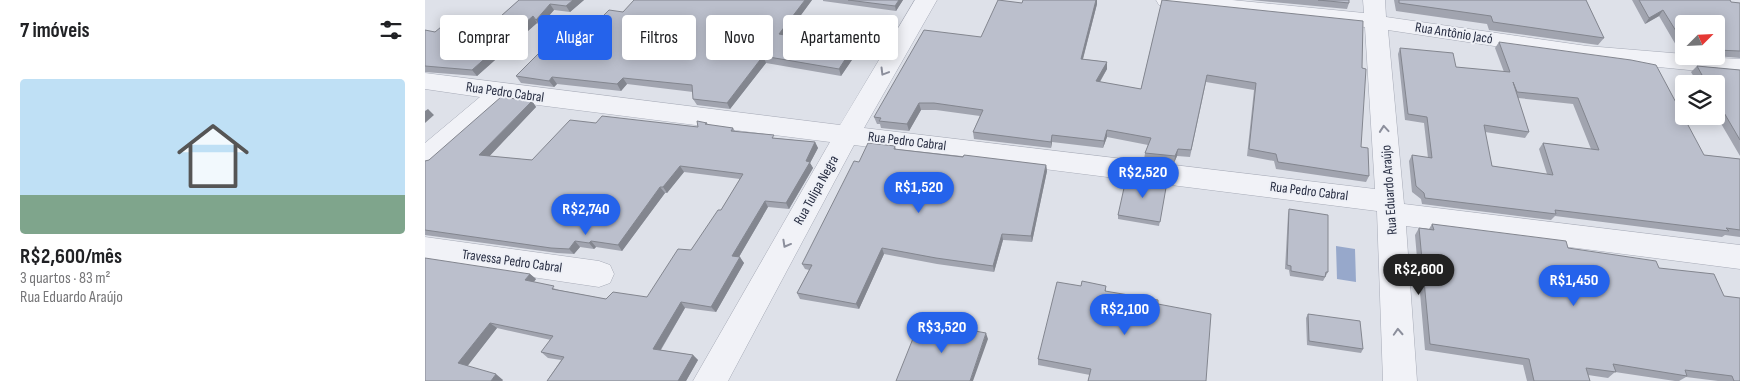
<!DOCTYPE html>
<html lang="pt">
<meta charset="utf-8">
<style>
body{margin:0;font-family:"Sofia Sans Condensed",sans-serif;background:#f6f6f6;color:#202124;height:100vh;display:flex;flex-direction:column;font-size:19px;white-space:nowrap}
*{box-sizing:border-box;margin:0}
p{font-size:16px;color:#757577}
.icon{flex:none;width:28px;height:28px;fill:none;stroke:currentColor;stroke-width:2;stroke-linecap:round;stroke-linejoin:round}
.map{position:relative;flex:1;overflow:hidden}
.panel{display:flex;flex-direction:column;background:#fff;width:425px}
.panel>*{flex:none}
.guide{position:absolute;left:15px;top:15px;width:475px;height:45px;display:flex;gap:10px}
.needle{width:32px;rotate:66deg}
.tools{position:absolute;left:1250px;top:15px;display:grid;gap:10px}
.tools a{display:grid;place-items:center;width:50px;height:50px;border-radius:5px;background:#fff;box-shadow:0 2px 12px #0003;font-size:25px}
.price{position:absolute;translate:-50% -42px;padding:0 11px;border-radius:18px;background:#2563eb;color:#fff;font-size:16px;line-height:32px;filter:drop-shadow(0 1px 2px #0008)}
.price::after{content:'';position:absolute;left:50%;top:30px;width:15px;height:11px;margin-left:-8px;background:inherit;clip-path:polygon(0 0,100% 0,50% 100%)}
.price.on{background:#222;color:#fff}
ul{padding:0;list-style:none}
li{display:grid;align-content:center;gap:10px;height:265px;padding:0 20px}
li span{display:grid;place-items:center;height:155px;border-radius:5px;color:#555}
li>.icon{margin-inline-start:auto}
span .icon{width:90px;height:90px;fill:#fffc;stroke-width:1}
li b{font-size:21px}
h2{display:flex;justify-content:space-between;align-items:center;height:60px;padding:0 20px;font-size:21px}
.tag{padding:0 18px;border-radius:5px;background:#fff;box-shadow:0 2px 12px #0003;font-size:18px;line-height:45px}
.tag.on{background:#2563eb;color:#fff}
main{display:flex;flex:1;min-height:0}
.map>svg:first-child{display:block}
.water{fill:#97a8cb}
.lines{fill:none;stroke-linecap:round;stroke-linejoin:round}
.minor-casing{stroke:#a7abb7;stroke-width:1}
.minor{fill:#f1f2f7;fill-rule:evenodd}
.wall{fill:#a1a4af;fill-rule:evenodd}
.shaded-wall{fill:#83868f}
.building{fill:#bbbfcc;stroke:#83868f;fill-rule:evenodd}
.oneway{stroke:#8c8f9c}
.labels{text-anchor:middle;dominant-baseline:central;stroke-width:4;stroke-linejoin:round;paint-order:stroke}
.street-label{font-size:14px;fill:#262c41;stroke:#eef0f6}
</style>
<main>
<section class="panel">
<h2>7 imóveis<svg class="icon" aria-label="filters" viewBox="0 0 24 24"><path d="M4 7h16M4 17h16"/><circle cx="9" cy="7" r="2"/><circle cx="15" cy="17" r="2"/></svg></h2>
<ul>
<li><span style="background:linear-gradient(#bfe0f5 75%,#7fa58c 0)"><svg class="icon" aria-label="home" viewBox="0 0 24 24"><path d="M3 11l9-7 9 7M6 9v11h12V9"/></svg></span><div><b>R$2,600/mês</b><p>3 quartos · 83 m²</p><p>Rua Eduardo Araújo</p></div></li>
</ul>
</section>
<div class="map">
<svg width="1315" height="381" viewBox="0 0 1315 381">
<rect width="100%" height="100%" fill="#dee1e9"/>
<path class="water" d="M911 246 930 249 931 282 912 279Z"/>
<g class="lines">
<defs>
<path id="minor" d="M490 0H512L439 128 950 189 940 27 742 6 734 5 731 0H807L939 13 938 0H960L961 17 1162 46 1259 54V56L1315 59V75L1162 60 963 30 979 204 1315 245V269L981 226 992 381H958L952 211 429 145 303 381H268L405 142 81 101 9 165 0 168V143L55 97 0 89V73L415 125Z
M0 237 174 261 185 265 189 274 185 283 174 287 0 261Z"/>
</defs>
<use href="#minor" class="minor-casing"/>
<use href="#minor" class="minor"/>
</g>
<path class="wall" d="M94 0H159L145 12 129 10 115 26 112 23 52 76 0 72V30L10 32H58Z
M387 0 361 35 428 47 431 54 416 76 341 63 305 109 272 105 268 99V92L202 84 196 91 132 84 129 87 96 83 91 76 145 49 198 12Z
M398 0H478L471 11 398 1Z
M737 0 936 147 944 176 941 182 851 169 849 161 822 156 829 90 781 82 765 157 752 156 749 163 719 160 720 153 723 145 682 137 678 148 627 142 626 148 549 139 548 132 555 116 511 110H496L484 131 456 128 455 124H452L449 117 556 37 672 4 658 59 682 62V69L675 82 716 89Z
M826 0H924V3L922 9Z
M969 0H1161L1179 38 1173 45 1064 30 1062 24 971 11Z
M1207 0H1305L1306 2 1315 3V58L1291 56V24H1259V53L1255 52 1234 16 1220 24Z
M1074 42 1279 155 1315 159V237L1300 235 1297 237 1130 216 1126 220 997 204 996 199 987 192 984 161 987 155 1003 158 999 123 980 120 973 54 975 48 1031 67 1079 72 1070 48ZM1093 98 1148 104 1166 149 1118 143 1114 149 1122 174 1067 166 1060 132 1100 138 1104 132Z
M1272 66 1315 70V156L1291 115V84H1273L1266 72Z
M107 101 111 107 64 156 107 160 171 123 273 127 282 123 283 125 308 128 310 131 350 138 390 142 393 148 385 163 388 168 364 209 343 207 314 257 319 263 291 312 260 308 236 350 268 355 273 360 261 381H122L136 360 123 358 116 352 126 340 72 328 42 366 78 380 77 381H0L105 274 111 279 109 282 134 290 181 299 222 297 266 250 296 210 315 179 259 172 242 193H240L197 251 171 247 169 249 155 247 149 254 132 253 0 235V161L4 160Z
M470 146 471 149 621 165 622 171 607 242 578 240 569 272 512 264 459 254 434 309 375 299 372 293 384 270 380 269 377 264 434 162Z
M708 180 742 182 734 226 693 219V215Z
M864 209 903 272 898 281 865 276 864 270 860 269 863 214Z
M1007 224 1143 248 1234 268 1315 381H1293L1261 377 1254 381H1250L1190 372 1183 378 1163 375 1165 381H1102L1098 365 1000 350 990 235 994 228 1004 229Z
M656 286H681V291L665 375 613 365V359Z
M883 314 938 349 936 353 882 345 881 318Z"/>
<path class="shaded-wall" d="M148 0H159L145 12 141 6Z
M380 0H387L357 41 354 34Z
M474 0H478L471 11 470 6Z
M671 0H672V4L656 66V59Z
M125 4 129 10 115 26 111 20Z
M1238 10 1234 16 1220 24 1224 18Z
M108 16 112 23 52 76 47 70Z
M428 47 431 54 416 76 414 69Z
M338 56 341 63 305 109 302 103Z
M682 62V69L671 88V81Z
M127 77 132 84 129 87 124 81Z
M198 78 202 84 196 91 192 84Z
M107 101 111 107 60 161 54 155Z
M494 103 496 110 484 131 482 124Z
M3 109 9 115 0 123V111Z
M682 130V137L678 148 679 141Z
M627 135V142L626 148V142Z
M390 142 393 148 385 163 388 168 364 209 361 203 381 161Z
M753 149 752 156 749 163 750 156Z
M621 165 622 171 607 242 606 236Z
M255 166 259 172 242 193 238 187Z
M235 187 240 193 197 251 193 245Z
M340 201 343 207 311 262 307 256Z
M577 234 578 240 569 272 568 266Z
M150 241 155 247 149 254 144 249Z
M166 241 171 247 169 249 164 243Z
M457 248 459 254 434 309 431 304Z
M315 257 319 263 291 312 286 307Z
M105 274 111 279 106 285 100 280Z
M256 302 260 308 233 354 228 349Z
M65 323 72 328 41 368 33 363Z
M561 333 563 339 548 381H545Z
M268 355 273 360 261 381H253Z
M71 374 78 380 77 381H66Z"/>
<path class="building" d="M94 0H148L141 6 125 4 111 20 108 16 47 70 0 66V30L10 32 16 27 58 32Z
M209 0H380L354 34 428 47 414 69 338 56 302 103 268 99 267 85 198 78 192 84 127 77 124 81 91 76 121 46 145 49 184 10 198 12Z
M423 0H474L470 6Z
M573 0 597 3 598 0H671L656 59 682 62 671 81 716 89 737 0 938 21 937 68 941 69 936 147 943 148 944 176 853 162 851 154 824 149 831 83 782 75 766 150 753 149 750 156 720 153 726 138 682 130 679 141 627 135 626 142 548 132 558 110 509 103H494L482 124 454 121 456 118 449 117 499 30 556 37Z
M893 0H924V3Z
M974 0H1161L1179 38 1068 22 1066 16 974 3Z
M1214 0H1305L1306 2 1315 3V51L1291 50V24H1259V44L1238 10 1224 18Z
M1074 42 1206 60 1231 65 1279 155 1315 159V230L1301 228 1304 231 1130 210 1131 214 1000 198 999 193 991 186 987 155 1007 158 1002 117 983 114 975 48 1028 53 1031 67 1085 72ZM1088 82 1092 92 1153 98 1174 150 1118 143 1128 175 1067 166 1059 125 1104 132Z
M1272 66 1315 70V140L1291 99V84H1282Z
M76 97 107 101 54 155 107 160 145 120 171 123 177 116 273 127 272 121 282 123 280 124 308 128 306 131 349 135 347 138 390 142 381 161 385 162 361 203 340 201 307 256 315 257 286 307 256 302 228 349 268 355 253 381H122L139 357 116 352 128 336 65 323 33 363 71 374 66 381H0V258L105 274 100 280 129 286 127 289 181 299 188 292 222 297 253 249 266 250 293 210H296L318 174 255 166 238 187H235L193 245 166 241 164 243 150 241 144 249 126 248 0 230V161L4 160Z
M443 143 470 146 469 149 538 157 539 155 621 165 606 236 577 234 568 266 511 258 457 248 431 304 372 293 387 265 377 264 429 161 434 162Z
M709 178 742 182 735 222 693 215 701 179 708 180Z
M864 209 903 215V272H901L900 277 866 271V266L862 265Z
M1007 224 1141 241 1143 248 1231 261 1234 268 1289 274 1299 296 1315 298V381H1309L1307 376 1260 370 1262 376 1188 364 1191 372 1161 368 1165 381H1109L1104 359 1005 344 994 228 1009 230Z
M657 281 681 286 680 291 733 300V304L786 314 781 381H663L666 369 613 359 632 282 656 286Z
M883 314 935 321 938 349 884 341Z
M495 321 561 333 545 381H471Z"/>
<defs><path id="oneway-chevron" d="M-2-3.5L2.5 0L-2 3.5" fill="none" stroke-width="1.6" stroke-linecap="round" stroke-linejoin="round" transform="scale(1.25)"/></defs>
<g class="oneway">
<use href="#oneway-chevron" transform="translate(459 72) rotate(121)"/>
<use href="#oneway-chevron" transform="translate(959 129) rotate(-95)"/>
<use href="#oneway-chevron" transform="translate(361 244) rotate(119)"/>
<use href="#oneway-chevron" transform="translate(973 332) rotate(-93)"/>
</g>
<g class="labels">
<g class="street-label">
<text transform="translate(1029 33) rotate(9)">Rua Antônio Jacó</text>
<text transform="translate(80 92) rotate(8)">Rua Pedro Cabral</text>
<text transform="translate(482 141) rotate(7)">Rua Pedro Cabral</text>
<text transform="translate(391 190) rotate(-61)">Rua Tulipa Negra</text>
<text transform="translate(964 190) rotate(-94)">Rua Eduardo Araújo</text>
<text transform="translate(884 191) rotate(7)">Rua Pedro Cabral</text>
<text transform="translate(87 261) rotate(8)">Travessa Pedro Cabral</text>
</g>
</g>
</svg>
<div class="tools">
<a><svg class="needle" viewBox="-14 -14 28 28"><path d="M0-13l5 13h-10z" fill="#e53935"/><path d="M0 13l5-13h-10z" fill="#757577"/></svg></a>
<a><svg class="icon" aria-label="layers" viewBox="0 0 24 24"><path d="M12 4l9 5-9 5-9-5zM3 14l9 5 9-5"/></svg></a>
</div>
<b class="price" style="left:718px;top:199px">R$2,520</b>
<b class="price" style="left:494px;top:214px">R$1,520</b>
<b class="price" style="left:161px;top:236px">R$2,740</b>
<b class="price on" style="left:994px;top:296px">R$2,600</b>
<b class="price" style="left:1149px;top:307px">R$1,450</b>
<b class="price" style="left:700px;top:336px">R$2,100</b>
<b class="price" style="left:517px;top:354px">R$3,520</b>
<div class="guide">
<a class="tag">Comprar</a>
<a class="tag on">Alugar</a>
<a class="tag">Filtros</a>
<a class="tag">Novo</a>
<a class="tag">Apartamento</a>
</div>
</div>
</main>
